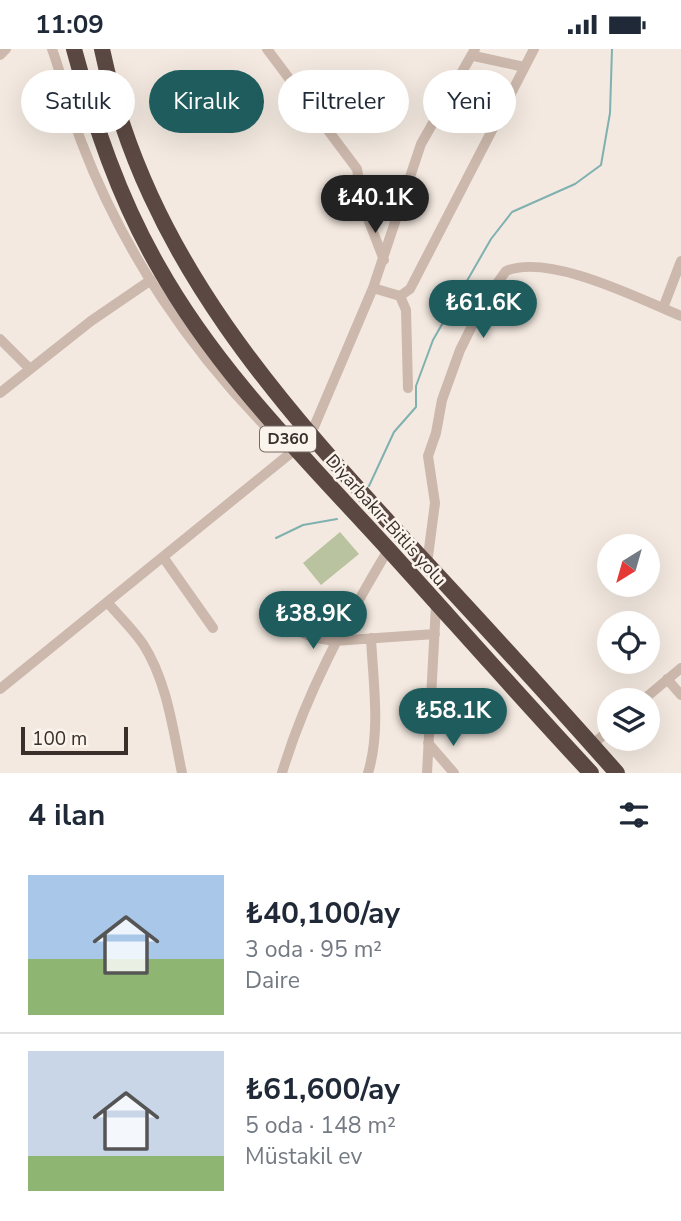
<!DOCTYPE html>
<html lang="tr">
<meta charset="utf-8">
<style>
body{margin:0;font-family:"Nunito Sans",sans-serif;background:#f6f6f7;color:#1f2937;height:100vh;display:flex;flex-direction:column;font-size:26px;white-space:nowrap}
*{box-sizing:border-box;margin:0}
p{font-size:23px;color:#747a83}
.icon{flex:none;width:38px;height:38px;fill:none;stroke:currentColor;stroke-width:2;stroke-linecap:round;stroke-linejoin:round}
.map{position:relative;height:724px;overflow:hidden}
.details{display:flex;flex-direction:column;background:#fff;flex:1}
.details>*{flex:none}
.banner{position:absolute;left:21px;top:21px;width:640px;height:63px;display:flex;gap:14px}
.needle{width:46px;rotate:217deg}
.tools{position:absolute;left:597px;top:485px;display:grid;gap:14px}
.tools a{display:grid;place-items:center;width:63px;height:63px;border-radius:50%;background:#fff;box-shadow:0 7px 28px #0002;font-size:35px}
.scale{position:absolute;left:21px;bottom:18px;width:107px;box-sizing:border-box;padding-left:7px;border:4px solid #3a2f2b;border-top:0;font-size:19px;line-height:24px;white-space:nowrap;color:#3a2f2b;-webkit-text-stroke:5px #fbf4ed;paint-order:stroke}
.price{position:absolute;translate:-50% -60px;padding:0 16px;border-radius:24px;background:#1f5c5d;color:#fff;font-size:23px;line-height:46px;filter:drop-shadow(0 2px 4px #0008)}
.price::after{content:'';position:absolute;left:50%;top:42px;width:21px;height:16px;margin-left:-10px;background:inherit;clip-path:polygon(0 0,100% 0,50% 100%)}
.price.current{background:#222;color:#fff}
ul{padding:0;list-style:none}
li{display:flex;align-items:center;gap:21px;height:175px;padding:0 28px}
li+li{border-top:2px solid #e0e1e3}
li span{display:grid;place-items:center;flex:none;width:196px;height:140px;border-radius:0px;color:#555}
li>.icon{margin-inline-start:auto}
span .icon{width:84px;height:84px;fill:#fffc;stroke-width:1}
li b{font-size:30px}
h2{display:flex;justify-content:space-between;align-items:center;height:84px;padding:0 28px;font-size:30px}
.pill{padding:0 24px;border-radius:32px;background:#fff;box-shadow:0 7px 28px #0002;font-size:24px;line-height:63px}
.pill.current{background:#1f5c5d;color:#fff}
.status{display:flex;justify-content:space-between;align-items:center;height:49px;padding:0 35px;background:#fff;direction:ltr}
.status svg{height:19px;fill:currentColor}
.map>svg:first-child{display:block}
.park{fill:#bac3a0}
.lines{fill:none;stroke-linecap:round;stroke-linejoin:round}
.stream{stroke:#7fb1b0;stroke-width:2}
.minor{stroke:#ccb8ac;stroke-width:10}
.highway{stroke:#5b4842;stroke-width:16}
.labels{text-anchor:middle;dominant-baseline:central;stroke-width:5;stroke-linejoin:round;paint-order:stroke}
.shield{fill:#fbf4ed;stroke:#746a65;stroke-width:2}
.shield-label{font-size:16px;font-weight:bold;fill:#3a2f2b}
.street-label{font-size:18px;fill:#3a2f2b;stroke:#fbf4ed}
</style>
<div class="status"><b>11:09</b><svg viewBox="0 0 49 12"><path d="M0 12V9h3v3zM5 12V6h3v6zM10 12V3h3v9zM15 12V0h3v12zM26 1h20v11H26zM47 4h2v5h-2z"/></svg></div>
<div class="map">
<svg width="681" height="724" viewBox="0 0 681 724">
<rect width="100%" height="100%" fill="#f3e9e0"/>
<path class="park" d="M340 483 359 505 321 536 303 514Z"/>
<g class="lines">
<path class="stream" d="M369 437 394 383 416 358V337L433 291 491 190 512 163 575 135 601 116 610 64 612 0
M276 489 303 476 337 470"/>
<path class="minor" d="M52 0C63 30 70 62 81 92 123 203 191 303 274 386
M267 0 357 120 363 157 384 211
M0 6 6 0
M474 7 524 18
M373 239 400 247 410 240 534 0
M400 247 406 261 408 339
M663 259 681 212
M0 290 30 320
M0 344 91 272 151 231
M311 385 373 239 421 95 475 0
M163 508 213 579
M427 515 435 454 428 407 436 384 442 351 460 301 485 251 506 222C549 204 638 249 681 267
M107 553C119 567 133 580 143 595 167 632 173 681 182 724
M265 568 312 588 334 592 435 585
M667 630 681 646
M0 640 297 399
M643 651 681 619
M428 694 454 724
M592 696 609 681
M282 724C306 644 345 573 388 501
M368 724C381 682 373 632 371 589
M427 724 436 556"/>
<path class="highway" d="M74 0C94 75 119 149 158 217 218 324 306 410 388 500 456 575 522 650 591 724
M102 0C147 214 285 361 428 516 492 585 555 654 617 724"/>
</g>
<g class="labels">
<rect class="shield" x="260" y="377.5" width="56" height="25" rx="5"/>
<g class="shield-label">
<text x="288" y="390">D360</text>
</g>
<g class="street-label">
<text transform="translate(386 471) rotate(48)">Diyarbakır-Bitlis yolu</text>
</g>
</g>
</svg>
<div class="tools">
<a><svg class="needle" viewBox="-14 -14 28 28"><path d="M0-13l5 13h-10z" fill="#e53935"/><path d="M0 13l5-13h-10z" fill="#747a83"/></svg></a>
<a><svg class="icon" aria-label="locate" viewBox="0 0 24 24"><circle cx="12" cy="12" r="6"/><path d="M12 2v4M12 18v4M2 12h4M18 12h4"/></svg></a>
<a><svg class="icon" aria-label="layers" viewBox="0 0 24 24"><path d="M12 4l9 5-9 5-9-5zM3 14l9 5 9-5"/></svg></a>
</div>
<div class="scale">100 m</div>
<b class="price current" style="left:375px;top:186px">₺40.1K</b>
<b class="price" style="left:483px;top:291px">₺61.6K</b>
<b class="price" style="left:313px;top:602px">₺38.9K</b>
<b class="price" style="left:453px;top:699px">₺58.1K</b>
<div class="banner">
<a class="pill">Satılık</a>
<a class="pill current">Kiralık</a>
<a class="pill">Filtreler</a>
<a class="pill">Yeni</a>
</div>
</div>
<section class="details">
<h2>4 ilan<svg class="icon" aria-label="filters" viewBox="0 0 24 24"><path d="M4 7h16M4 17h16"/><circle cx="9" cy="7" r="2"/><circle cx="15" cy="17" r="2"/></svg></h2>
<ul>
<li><span style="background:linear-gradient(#a9c7e8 60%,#8fb573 0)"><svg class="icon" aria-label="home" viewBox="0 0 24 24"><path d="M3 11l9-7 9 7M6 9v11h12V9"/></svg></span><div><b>₺40,100/ay</b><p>3 oda · 95 m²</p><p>Daire</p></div></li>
<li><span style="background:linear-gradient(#c9d6e8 75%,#8fb573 0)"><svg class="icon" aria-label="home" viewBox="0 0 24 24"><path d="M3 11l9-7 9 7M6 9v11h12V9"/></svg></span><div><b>₺61,600/ay</b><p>5 oda · 148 m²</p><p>Müstakil ev</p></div></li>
</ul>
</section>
